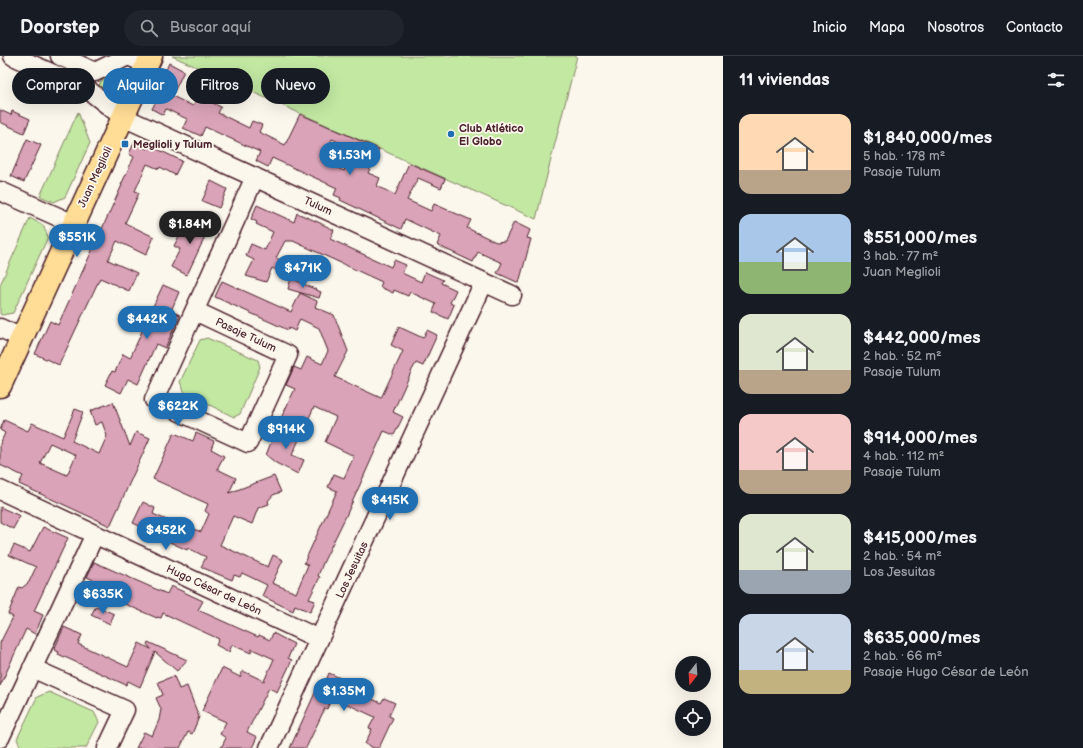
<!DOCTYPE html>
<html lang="es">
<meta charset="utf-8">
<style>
body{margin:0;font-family:"Balsamiq Sans",sans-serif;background:#20242c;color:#f1f3f6;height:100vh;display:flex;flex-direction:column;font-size:15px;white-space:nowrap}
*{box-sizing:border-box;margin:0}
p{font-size:13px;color:#9ea1a6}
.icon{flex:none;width:22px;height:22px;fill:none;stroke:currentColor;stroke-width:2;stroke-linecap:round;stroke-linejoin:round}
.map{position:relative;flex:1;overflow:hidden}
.details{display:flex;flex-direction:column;background:#171b24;width:360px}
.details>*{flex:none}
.hud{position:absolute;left:12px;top:12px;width:380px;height:36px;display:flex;gap:8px}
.needle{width:26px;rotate:197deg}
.buttons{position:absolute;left:675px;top:600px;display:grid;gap:8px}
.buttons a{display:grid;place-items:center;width:36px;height:36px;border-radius:50%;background:#171b24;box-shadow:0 4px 16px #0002;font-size:20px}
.price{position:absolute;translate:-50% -34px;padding:0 9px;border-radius:14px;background:#1f6fb2;color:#fff;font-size:13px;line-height:26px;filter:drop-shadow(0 1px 2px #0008)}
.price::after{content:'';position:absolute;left:50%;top:24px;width:12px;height:9px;margin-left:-6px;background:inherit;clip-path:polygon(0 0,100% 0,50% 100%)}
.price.on{background:#222;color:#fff}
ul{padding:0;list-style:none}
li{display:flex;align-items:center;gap:12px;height:100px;padding:0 16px}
li span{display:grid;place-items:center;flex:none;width:112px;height:80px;border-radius:12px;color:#555}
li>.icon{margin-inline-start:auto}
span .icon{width:48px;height:48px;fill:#fffc;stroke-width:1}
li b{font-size:17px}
h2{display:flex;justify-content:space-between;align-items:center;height:48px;padding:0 16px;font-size:17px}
.chip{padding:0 14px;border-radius:18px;background:#171b24;box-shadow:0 4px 16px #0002;font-size:14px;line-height:36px}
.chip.on{background:#1f6fb2;color:#fff}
header{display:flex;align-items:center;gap:24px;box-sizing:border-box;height:56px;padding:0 20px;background:#171b24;border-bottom:1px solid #363941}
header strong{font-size:19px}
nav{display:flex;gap:22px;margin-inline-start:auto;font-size:14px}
.search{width:280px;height:36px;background:#20242c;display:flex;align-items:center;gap:10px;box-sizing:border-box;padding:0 14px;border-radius:22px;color:#9ea1a6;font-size:15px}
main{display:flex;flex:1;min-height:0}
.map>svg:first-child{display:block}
.green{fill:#c2e8a2;stroke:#868466}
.building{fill:#daa3b8;stroke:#4a1f2b;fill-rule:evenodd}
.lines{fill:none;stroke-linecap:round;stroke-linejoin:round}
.minor-casing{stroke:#4a1f2b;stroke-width:21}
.major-casing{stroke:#4a1f2b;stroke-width:25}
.minor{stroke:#fbf7ec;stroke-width:18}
.major{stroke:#ffdd96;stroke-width:22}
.poi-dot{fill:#1f6fb2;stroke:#fbf7ec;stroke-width:1.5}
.labels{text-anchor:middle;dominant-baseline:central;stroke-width:3.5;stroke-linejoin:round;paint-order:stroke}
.poi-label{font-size:11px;font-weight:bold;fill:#4a1f2b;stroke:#fbf7ec;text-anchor:start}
.street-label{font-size:11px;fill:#4a1f2b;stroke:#fbf7ec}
</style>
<header>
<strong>Doorstep</strong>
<div class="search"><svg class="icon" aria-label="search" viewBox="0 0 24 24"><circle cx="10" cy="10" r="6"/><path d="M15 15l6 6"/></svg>Buscar aquí</div>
<nav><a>Inicio</a><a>Mapa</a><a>Nosotros</a><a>Contacto</a></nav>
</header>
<main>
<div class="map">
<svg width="723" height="692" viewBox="0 0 723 692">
<rect width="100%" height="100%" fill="#fbf7ec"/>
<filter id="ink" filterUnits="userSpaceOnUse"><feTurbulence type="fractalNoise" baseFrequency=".025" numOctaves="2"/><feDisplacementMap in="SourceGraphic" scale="8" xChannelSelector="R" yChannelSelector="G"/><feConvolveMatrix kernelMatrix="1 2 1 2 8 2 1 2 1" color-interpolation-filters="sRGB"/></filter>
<g filter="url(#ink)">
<path class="green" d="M172 0H577L536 163Z
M123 16 109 46 98 32 101 25Z
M78 56 90 87 65 141 54 146 40 140Z
M30 162 43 169 48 181 13 257 2 259 0 258V229Z
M207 282 258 304 260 311 240 358 234 361 185 337 180 326 200 284Z
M49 636 94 656 99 666 86 692H21L17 683 37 641Z"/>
<path class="building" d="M169 7 184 15 172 40 193 50 198 40 221 51 218 57 249 72 252 65 262 69 259 76 285 89 300 58 379 93 368 117 380 122 377 130 395 139 409 107 445 123 441 132 418 122 407 144 431 155 434 148 471 164 467 172 496 186 505 185 514 166 530 174 527 182 531 183 519 227 497 217 502 207 478 196 473 206 437 189 441 180 428 174 405 163 401 173 340 144 341 142 334 139 337 132 272 102 268 111 256 105 260 96 205 71 201 80 183 72 187 63 166 53 163 59 152 53 158 41 155 39ZM332 83 354 93 344 115 322 105Z
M0 54 11 59 12 55 30 63 24 77 0 66Z
M27 83 41 89 24 126 11 120Z
M134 87 147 93 149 89 182 105 175 119 160 111 159 113 147 108 135 135 139 137 125 167 154 181 146 199 117 185 108 204 137 217 129 235 100 222 59 309 35 298 50 265 58 269 122 129H121L134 101 129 98Z
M211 125 227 133 219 152 202 145Z
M257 149 294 166 297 157 318 166 334 174 330 183 391 211 394 204 406 209 402 217 421 226 425 216 443 224 441 227 456 234 450 247 454 249 448 263 433 256 436 248 410 236 408 240 394 234 393 237 380 231 382 226 293 185H285L276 202 289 208 285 218 272 212 266 226 246 220 254 204 246 200 251 188 265 194 273 176 256 168 257 166 251 163Z
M195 161 211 168 187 219 171 211 180 193 174 190 180 178 186 180Z
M291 222 321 236 319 242 288 233Z
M222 225 291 256 300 237 317 245 315 251 334 259 348 295 335 321 381 342 403 295 391 289 399 271 423 282 427 274 437 279 423 310 416 307 412 314 393 356 403 361 394 379 384 375 346 460 323 507 318 520 320 521 309 543 315 545 310 556 295 549 293 555 262 540 267 529 242 517 240 521 234 519 232 524 201 511 206 501 188 492 187 494 146 475V473L133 467 143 446 155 452 153 458 178 469 179 467 201 476 209 458 205 455 208 448 153 423 174 377 193 385 196 377 214 385 211 393 224 400 217 413 236 422 229 437 274 420 281 436 273 439 268 445 269 448 258 452 252 468 233 460 220 489 268 511 273 499 283 504 272 527 296 537 308 509 304 507 337 435 328 431 334 418 344 422 354 400 325 386 336 361 314 351 292 399 304 404 298 418 276 407 266 399 280 364 295 333 286 329 294 311 301 314 307 301 322 308 328 295 319 272 300 263 295 275 289 272 288 274 215 241Z
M163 229 179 236 171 255 180 259 165 292 156 288 138 328 128 323 121 337 105 329 112 315 115 316 123 298 130 302 140 280 144 270 138 257 148 261Z
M113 346 130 390 136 376 150 382 110 470 19 428 23 420 0 409V388L5 377 0 374 4 364 28 375 32 367 63 381 75 353 83 356 72 385 99 398 107 380 102 366 95 369 90 355ZM50 387 76 399 67 419 40 407Z
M0 451 20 460 13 473 0 466Z
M43 471 68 482 34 555 43 559 35 578 26 573 0 630V587L13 561 8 558 19 531 22 532 29 526 36 511 9 499 14 489 30 496Z
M94 506 167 538 171 530 203 545 198 554 258 581 259 579 270 584 273 577 294 588 288 602 292 604 277 636 269 632 247 676 257 681 252 692H221L226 682 220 678 226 666 202 655 222 612 240 621 243 615 264 625 274 603 252 593 251 597 232 589 229 596 216 589 219 583 182 566 163 557 161 562 157 561V562L120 546 123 538 87 521Z
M96 550 114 558 110 568 91 559Z
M64 571 82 579 78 588 128 611 139 587 151 593 147 588 148 586 187 604 177 615 155 596 140 631 128 625 126 629 58 598 59 596 54 594Z
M329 617 340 622 338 628 381 647 384 642 395 647 389 660 393 662 379 692H374L365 688 372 673 369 672 375 661 332 641 327 653 325 652 306 692H290L319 628 324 630Z
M174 620 179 633 187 630 199 661 192 678 188 676 180 692H136L144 676 152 680 159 664 161 653 156 642 163 639 158 626Z"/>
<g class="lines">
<defs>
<path id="minor" d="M13 0 87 33 123 61 512 239
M60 0 95 16 128 0 147 8
M0 135 74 168
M195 255 288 299 248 387 154 344 255 121
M0 272 22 282
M0 434 319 583
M32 612 125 654 107 692
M0 682 95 478
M269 692 484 226"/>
<path id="major" d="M0 330 151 0"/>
</defs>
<use href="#minor" class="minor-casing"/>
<use href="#major" class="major-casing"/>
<use href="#minor" class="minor"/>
<use href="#major" class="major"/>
</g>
</g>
<g class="poi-dot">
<circle cx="451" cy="78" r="4"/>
<rect x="121" y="84" width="8" height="8" rx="2"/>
</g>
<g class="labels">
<g class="poi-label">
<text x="459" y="72">Club Atlético<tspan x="459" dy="13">El Globo</tspan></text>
<text x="133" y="88">Meglioli y Tulum</text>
</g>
<g class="street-label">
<text transform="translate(95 121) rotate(-65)">Juan Meglioli</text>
<text transform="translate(318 150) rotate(25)">Tulum</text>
<text transform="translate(246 279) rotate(25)">Pasaje Tulum</text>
<text transform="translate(352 514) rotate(-65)">Los Jesuitas</text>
<text transform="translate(214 534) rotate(25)">Hugo César de León</text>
</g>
</g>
</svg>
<div class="buttons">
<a><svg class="needle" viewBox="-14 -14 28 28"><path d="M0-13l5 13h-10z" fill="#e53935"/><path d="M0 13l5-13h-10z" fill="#9ea1a6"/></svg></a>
<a><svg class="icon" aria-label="locate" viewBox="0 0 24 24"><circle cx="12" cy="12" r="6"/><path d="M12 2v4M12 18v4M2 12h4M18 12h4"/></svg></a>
</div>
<b class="price" style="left:350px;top:120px">$1.53M</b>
<b class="price on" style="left:190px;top:189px">$1.84M</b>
<b class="price" style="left:77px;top:202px">$551K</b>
<b class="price" style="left:303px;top:233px">$471K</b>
<b class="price" style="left:147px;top:284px">$442K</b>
<b class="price" style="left:178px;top:371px">$622K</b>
<b class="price" style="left:286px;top:394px">$914K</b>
<b class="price" style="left:390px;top:465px">$415K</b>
<b class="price" style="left:166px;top:495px">$452K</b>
<b class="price" style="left:103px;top:559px">$635K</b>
<b class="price" style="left:344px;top:656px">$1.35M</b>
<div class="hud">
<a class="chip">Comprar</a>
<a class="chip on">Alquilar</a>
<a class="chip">Filtros</a>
<a class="chip">Nuevo</a>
</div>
</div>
<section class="details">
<h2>11 viviendas<svg class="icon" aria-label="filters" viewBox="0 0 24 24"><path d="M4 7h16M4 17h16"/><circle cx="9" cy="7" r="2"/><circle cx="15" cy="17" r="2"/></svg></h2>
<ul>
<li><span style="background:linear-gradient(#ffd9b3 70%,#b9a48a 0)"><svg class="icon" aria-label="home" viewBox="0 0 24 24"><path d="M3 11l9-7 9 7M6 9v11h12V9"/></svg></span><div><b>$1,840,000/mes</b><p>5 hab. · 178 m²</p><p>Pasaje Tulum</p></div></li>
<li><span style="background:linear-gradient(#a9c7e8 60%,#8fb573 0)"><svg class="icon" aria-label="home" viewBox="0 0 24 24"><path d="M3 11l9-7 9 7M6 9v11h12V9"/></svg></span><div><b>$551,000/mes</b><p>3 hab. · 77 m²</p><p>Juan Meglioli</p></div></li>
<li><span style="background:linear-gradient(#dfe7d0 70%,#b9a48a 0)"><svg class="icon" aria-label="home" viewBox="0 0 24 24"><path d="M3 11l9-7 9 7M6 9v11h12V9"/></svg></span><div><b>$442,000/mes</b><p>2 hab. · 52 m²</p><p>Pasaje Tulum</p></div></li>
<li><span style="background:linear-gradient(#f6c9c9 70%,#b9a48a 0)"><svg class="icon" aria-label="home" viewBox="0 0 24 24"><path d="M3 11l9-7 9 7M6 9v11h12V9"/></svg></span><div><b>$914,000/mes</b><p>4 hab. · 112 m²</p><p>Pasaje Tulum</p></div></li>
<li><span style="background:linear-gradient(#dfe7d0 70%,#9aa5b1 0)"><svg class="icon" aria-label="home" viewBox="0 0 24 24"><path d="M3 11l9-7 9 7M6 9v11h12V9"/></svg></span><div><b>$415,000/mes</b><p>2 hab. · 54 m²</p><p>Los Jesuitas</p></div></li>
<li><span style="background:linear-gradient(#c9d6e8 70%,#c2b280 0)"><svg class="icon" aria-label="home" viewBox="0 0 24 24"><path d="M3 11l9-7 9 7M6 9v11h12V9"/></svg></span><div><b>$635,000/mes</b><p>2 hab. · 66 m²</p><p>Pasaje Hugo César de León</p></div></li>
</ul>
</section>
</main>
